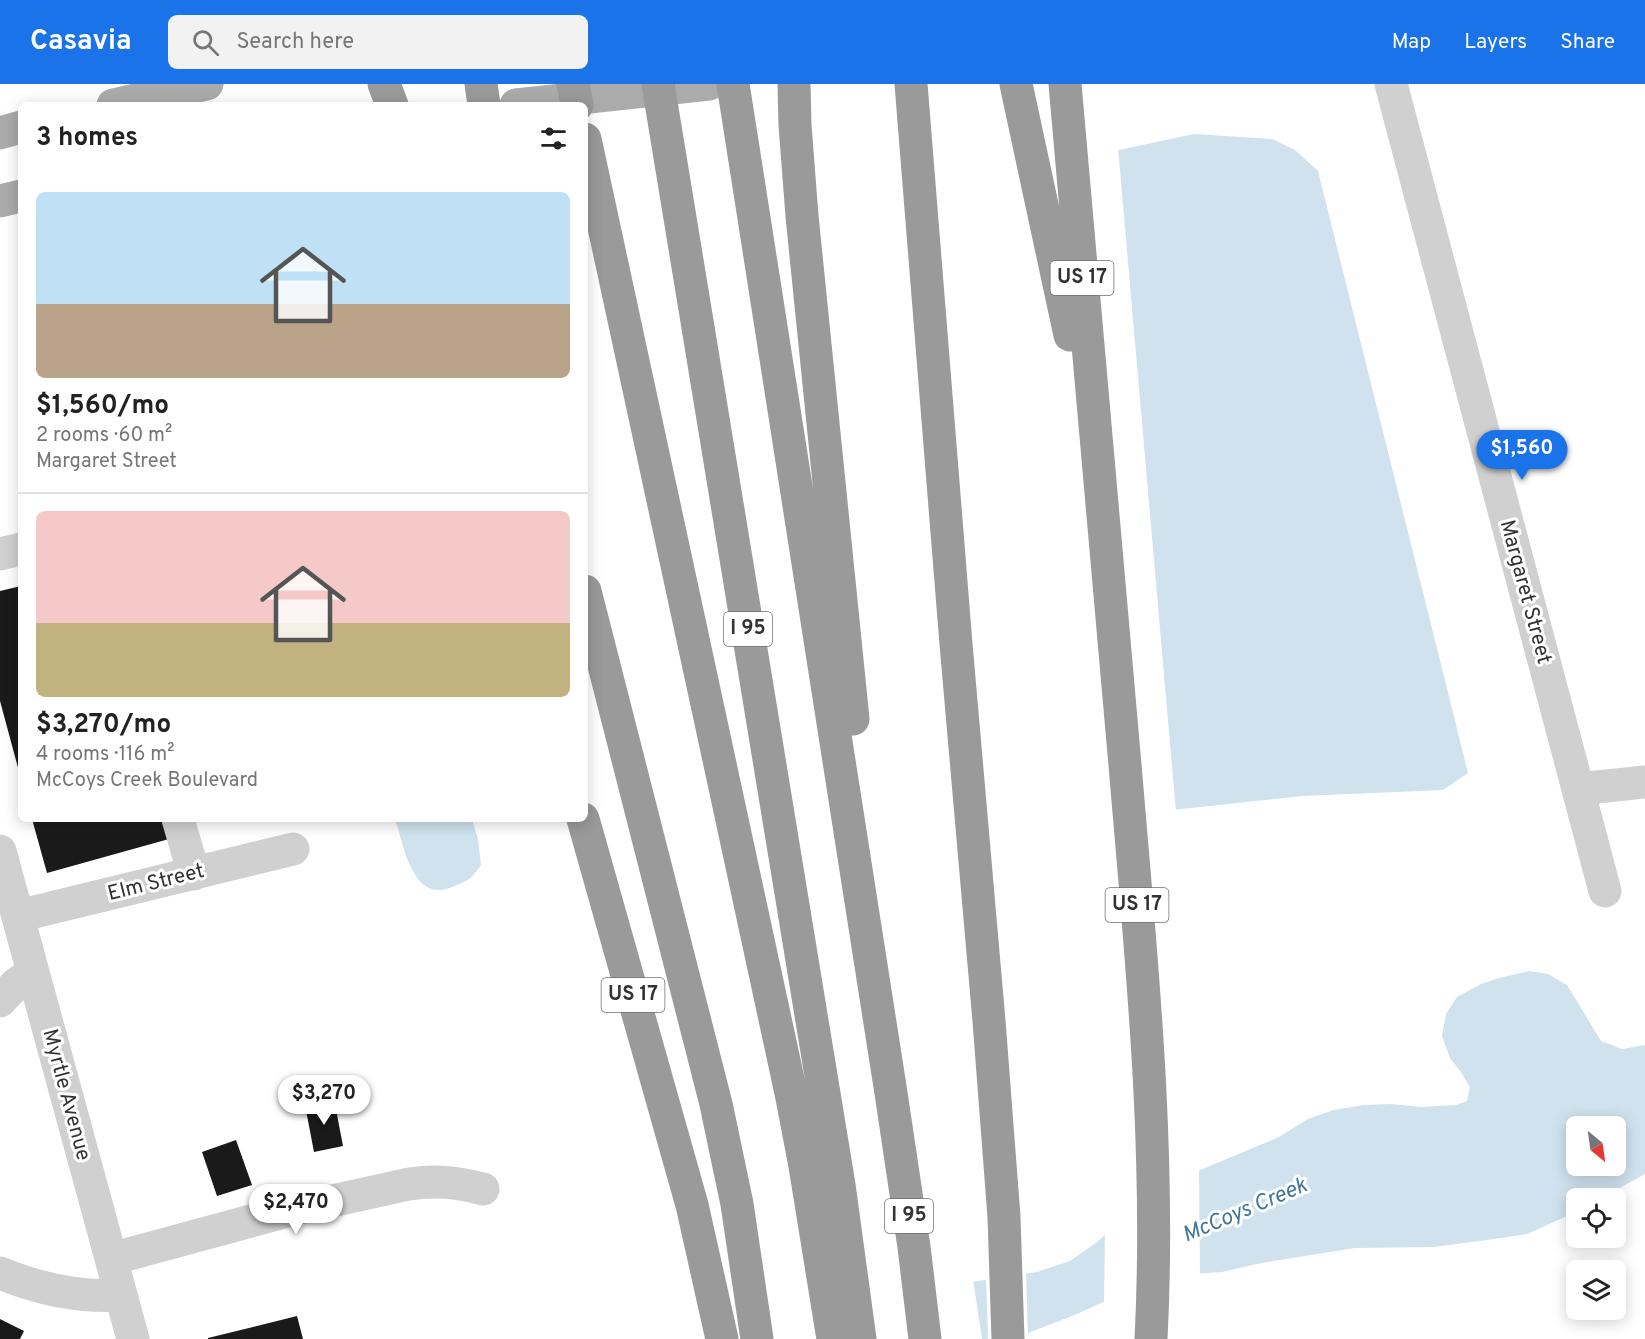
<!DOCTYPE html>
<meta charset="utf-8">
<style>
body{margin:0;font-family:Overpass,sans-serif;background:#f2f2f2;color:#222;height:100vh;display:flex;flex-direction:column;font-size:22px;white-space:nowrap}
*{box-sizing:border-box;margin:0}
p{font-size:20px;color:#767676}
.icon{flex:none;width:33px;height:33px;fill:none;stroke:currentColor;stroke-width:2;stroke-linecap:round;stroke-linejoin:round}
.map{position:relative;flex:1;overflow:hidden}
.panel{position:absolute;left:18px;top:18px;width:570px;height:720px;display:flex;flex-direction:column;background:#fff;border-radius:9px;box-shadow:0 3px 15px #0003}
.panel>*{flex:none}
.needle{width:39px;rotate:151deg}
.buttons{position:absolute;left:1566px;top:1032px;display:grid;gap:12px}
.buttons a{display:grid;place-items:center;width:60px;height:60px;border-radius:9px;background:#fff;box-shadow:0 3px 15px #0003;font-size:30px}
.price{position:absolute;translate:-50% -51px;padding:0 14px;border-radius:21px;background:#fff;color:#222;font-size:20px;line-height:39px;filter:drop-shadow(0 2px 3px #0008)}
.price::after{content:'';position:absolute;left:50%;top:36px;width:18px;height:14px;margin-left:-9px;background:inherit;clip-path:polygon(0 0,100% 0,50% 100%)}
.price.active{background:#1a73e8;color:#fff}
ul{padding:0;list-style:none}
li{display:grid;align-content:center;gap:12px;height:318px;padding:0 18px}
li+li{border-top:2px solid #e0e0e0}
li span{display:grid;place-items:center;height:186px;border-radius:9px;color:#555}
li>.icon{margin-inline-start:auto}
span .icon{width:108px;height:108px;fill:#fffc;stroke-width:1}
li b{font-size:26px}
h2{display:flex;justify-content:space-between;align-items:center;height:72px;padding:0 18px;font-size:26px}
header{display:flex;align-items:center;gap:36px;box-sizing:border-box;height:84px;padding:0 30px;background:#1a73e8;color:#fff}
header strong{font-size:28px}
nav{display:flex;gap:33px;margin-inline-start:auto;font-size:21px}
.search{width:420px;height:54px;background:#f2f2f2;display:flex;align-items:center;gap:15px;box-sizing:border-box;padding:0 21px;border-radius:9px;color:#767676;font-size:22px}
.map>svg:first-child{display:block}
.water{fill:#cfe2ee;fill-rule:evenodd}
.pier{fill:#fff}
.building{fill:#1a1a1a}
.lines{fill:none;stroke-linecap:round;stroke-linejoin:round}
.minor{stroke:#d0d0d0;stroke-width:33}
.major{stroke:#ababab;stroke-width:33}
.highway{stroke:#9a9a9a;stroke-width:33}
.labels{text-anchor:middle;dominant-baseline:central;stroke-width:6;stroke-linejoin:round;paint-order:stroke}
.shield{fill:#fff;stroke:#707070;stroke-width:1.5}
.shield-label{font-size:20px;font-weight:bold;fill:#333}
.street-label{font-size:21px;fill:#333;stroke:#fff}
.water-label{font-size:22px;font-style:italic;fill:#3f7597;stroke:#fff}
</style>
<header>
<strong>Casavia</strong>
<div class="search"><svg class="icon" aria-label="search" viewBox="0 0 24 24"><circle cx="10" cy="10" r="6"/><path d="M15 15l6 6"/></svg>Search here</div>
<nav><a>Map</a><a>Layers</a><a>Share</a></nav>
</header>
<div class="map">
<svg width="1645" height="1255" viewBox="0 0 1645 1255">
<rect width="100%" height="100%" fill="#fff"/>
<path class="water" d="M1194 50 1272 55 1295 66 1318 87 1468 689 1443 706 1302 712 1136 730 1114 67Z
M395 735H472L478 755 481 781C470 796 470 796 452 803 413 820 404 762 395 735Z
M1529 887 1548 890 1567 901 1601 957 1622 965 1645 961V1090L1602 1114H1576V1128L1527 1150 1480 1157 1433 1163 1355 1164 1261 1179 1222 1188 1175 1191 1123 1209 1077 1230 1013 1255H820L952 1201 1037 1188 1070 1177 1097 1158 1133 1127 1174 1097 1279 1053 1308 1035 1334 1026 1364 1021 1391 1020 1421 1023 1456 1021 1467 1017 1470 1003 1461 988 1450 974 1442 952 1446 930 1457 913 1481 900 1499 894ZM1576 1042H1616V1082H1576Z"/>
<path class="pier" d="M1118 63 1176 728 1136 733 1088 83 1113 64Z
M1199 1083 1200 1192 1175 1194 1124 1212 1104 1221 1105 1147 1132 1124 1172 1095Z
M1026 1187 1028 1253 1022 1255H988L986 1193Z
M973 1195 982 1255H817L841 1239 891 1214 951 1198Z"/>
<path class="building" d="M21 502V691H20L0 617V507Z
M32 735H164L169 755 47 789Z
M334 1015 343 1062 314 1068 305 1021Z
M236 1056 252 1101 217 1112 202 1068Z
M297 1232 303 1255H208V1254Z
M0 1235 24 1247 20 1255H0Z"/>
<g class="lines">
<path class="minor" d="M1391 0 1605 807
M0 470 21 465
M1578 705 1645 698
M178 735 194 790
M0 767 133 1255
M18 832 293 765
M0 917 16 900 33 888
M111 1175 291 1126 409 1100C436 1096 456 1098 483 1105
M0 1189C39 1205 78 1214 121 1211"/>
<path class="major" d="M113 21 207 0
M516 21 709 0
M0 49 21 43
M0 117 21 112"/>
<path class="highway" d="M384 0 392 21
M481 0 484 21
M573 0 577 21
M658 0 839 1101 860 1255
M733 0 891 1009 914 1163 925 1255
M794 0 795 41 802 132 853 635
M911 0 956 560 989 937 1004 1133 1008 1255
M1016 0 1070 251
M1065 0C1085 227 1105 454 1125 681 1141 871 1161 1063 1151 1255
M585 55 791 1009 805 1082 833 1255
M585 507 716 1020 737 1120 757 1255
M583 735 692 1121 722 1255"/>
</g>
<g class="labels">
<g class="shield">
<rect x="1050.5" y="177" width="63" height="34" rx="4.5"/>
<rect x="724" y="528" width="48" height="34" rx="4.5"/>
<rect x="1105.5" y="804" width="63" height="34" rx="4.5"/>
<rect x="601.5" y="894" width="63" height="34" rx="4.5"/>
<rect x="885" y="1115" width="48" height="34" rx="4.5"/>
</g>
<g class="shield-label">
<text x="1082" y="194">US 17</text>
<text x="748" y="545">I 95</text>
<text x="1137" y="821">US 17</text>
<text x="633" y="911">US 17</text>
<text x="909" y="1132">I 95</text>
</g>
<g class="street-label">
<text transform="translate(1525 508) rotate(75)">Margaret Street</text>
<text transform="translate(156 799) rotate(-14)">Elm Street</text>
<text transform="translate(66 1011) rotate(75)">Myrtle Avenue</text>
</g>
<g class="water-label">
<text transform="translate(1245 1127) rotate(-23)">McCoys Creek</text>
</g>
</g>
</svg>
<div class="buttons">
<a><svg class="needle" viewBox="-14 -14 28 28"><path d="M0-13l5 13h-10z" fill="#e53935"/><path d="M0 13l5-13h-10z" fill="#767676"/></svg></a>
<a><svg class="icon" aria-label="locate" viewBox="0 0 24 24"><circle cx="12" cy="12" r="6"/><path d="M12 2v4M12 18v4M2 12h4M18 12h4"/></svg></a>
<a><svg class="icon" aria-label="layers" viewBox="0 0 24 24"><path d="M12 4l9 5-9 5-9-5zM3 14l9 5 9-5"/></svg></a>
</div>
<b class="price active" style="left:1522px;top:397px">$1,560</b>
<b class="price" style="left:324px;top:1042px">$3,270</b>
<b class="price" style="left:296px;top:1151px">$2,470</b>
<section class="panel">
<h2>3 homes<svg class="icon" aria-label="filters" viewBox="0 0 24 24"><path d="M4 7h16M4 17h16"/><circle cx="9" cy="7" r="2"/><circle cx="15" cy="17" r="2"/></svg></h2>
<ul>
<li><span style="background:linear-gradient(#bfe0f5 60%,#b9a48a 0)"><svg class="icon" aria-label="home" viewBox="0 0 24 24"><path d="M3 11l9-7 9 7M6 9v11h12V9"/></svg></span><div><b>$1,560/mo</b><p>2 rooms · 60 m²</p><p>Margaret Street</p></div></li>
<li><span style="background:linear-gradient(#f6c9c9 60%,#c2b280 0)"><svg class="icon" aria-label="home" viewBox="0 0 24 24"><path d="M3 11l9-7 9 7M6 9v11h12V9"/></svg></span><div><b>$3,270/mo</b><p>4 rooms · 116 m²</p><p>McCoys Creek Boulevard</p></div></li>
</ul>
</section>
</div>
